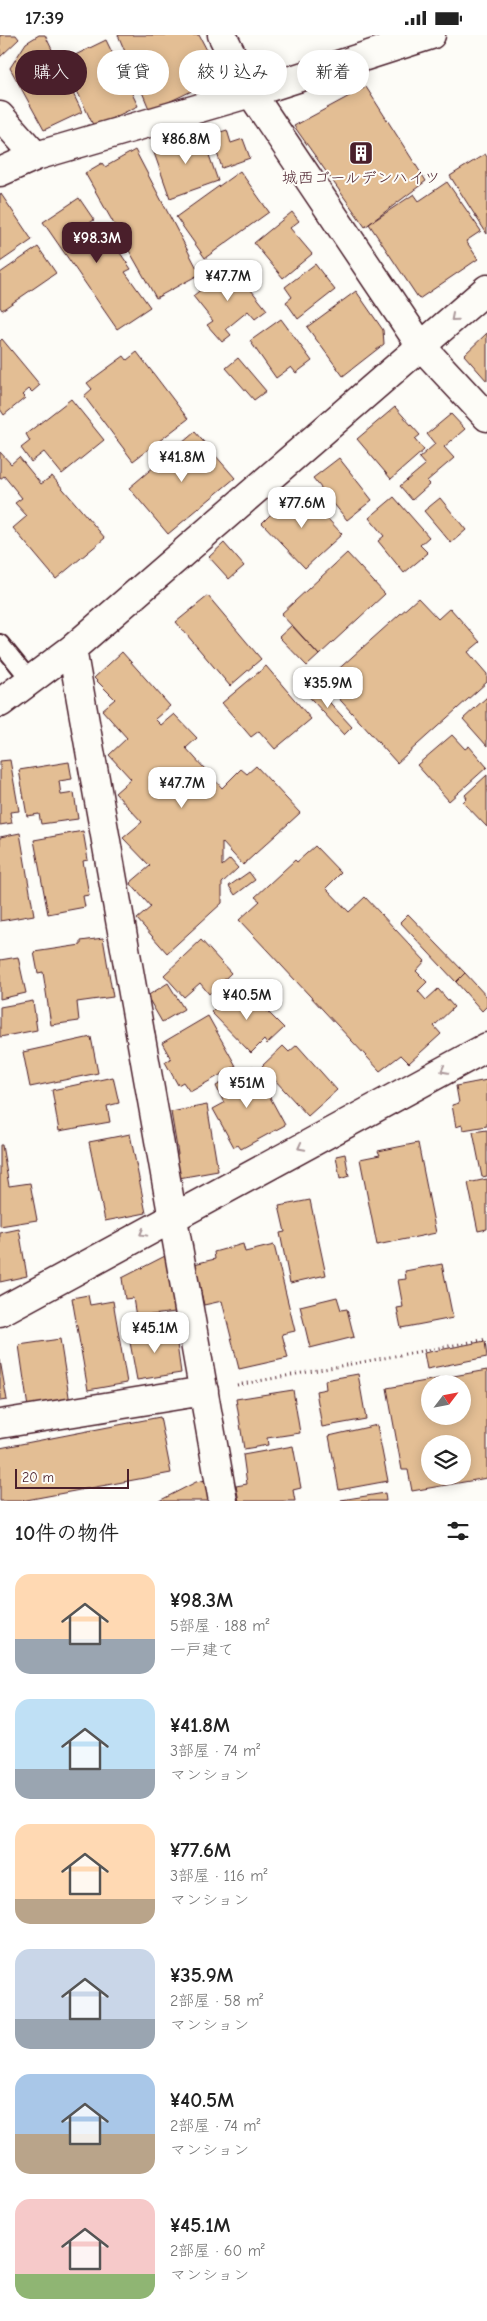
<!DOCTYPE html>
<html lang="ja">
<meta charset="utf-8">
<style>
body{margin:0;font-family:"Comic Neue","Klee One",sans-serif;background:#f2f2f2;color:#222;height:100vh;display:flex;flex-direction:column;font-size:19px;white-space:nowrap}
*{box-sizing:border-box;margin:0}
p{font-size:16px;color:#767676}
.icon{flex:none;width:28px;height:28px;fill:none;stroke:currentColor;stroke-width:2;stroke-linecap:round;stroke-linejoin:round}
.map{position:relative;height:1466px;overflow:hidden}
.drawer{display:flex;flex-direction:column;background:#fff;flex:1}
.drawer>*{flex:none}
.top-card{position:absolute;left:15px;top:15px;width:458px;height:45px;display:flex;gap:10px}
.needle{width:32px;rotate:58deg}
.controls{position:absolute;left:421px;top:1340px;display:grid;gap:10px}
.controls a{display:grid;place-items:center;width:50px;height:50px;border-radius:50%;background:#fff;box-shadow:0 2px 12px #0003;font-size:25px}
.scale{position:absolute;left:15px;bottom:12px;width:114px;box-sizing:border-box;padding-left:5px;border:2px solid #4a1f2b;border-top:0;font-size:14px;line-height:18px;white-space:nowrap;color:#4a1f2b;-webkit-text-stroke:4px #fdfcf7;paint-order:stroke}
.price{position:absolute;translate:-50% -42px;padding:0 11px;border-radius:10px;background:#fff;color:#222;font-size:16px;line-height:32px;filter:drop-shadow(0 1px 2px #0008)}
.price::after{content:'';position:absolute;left:50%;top:30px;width:15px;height:11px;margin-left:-8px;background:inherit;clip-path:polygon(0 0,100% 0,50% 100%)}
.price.current{background:#4a1f2b;color:#fff}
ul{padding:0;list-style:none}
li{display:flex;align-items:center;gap:15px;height:125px;padding:0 15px}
li span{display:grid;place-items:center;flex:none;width:140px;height:100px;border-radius:15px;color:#555}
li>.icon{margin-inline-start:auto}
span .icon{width:60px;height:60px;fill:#fffc;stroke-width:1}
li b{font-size:21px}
h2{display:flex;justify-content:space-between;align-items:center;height:60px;padding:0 15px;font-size:21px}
.chip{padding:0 18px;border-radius:22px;background:#fff;box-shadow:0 2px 12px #0003;font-size:18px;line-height:45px}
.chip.current{background:#4a1f2b;color:#fff}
.status{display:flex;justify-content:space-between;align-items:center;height:35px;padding:0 25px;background:#fff;direction:ltr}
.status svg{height:14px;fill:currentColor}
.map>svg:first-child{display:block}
.building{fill:#e3be94;stroke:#4a1f2b;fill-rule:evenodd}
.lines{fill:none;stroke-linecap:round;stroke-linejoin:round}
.service-casing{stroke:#4a1f2b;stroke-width:20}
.minor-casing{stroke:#4a1f2b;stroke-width:31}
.path{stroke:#4a1f2b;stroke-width:3;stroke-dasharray:1 4;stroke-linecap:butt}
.service{stroke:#fdfcf7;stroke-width:16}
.minor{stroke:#fdfcf7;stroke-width:28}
.oneway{stroke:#ac999b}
.labels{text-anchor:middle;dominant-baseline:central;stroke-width:4;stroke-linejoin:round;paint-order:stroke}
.poi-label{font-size:16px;fill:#4a1f2b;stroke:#fdfcf7}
</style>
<div class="status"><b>17:39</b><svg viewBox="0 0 49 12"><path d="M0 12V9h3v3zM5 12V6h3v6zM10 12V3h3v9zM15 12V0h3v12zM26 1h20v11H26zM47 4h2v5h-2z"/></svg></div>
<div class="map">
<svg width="487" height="1466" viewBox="0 0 487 1466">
<rect width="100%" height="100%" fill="#fdfcf7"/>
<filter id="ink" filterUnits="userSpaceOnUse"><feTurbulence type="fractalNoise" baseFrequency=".02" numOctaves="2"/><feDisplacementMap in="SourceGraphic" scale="10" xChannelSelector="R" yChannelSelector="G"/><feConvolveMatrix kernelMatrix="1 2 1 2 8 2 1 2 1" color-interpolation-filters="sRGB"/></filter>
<g filter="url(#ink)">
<path class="building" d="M0 0H16L19 4 0 22Z
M39 0H45L82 77 44 95 10 33 26 8Z
M118 0H199L221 42 150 76Z
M106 5 138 71 94 92 63 26Z
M366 52 426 146 365 192 294 91Z
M227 95 231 108 243 104 250 123 222 133 211 100Z
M201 97 218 146 170 163 153 115Z
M135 115 200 239 156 263 85 138 102 128 105 132Z
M485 119 487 122V199L450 141Z
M240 136 269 177 205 223 176 182Z
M447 147 481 196 466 206 478 224 419 264 369 189 414 159 419 166Z
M1 159 32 205 0 227V160Z
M79 163 94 185 88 189 107 215 114 209 131 234 125 237 150 272 117 294 43 187Z
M292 177 299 186 290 193 312 219 283 243 254 208Z
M38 212 56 238 2 275 0 272V238Z
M315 229 335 255 298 284 286 267 292 262 285 252Z
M231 230 267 275 255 284 248 276 226 294 231 300 222 307 207 290 213 286 193 261Z
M356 256 383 295 384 309 343 341 307 292Z
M281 284 312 326 296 338 291 332 276 343 250 306Z
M487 298V346L464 320Z
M2 304 40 350 32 357 29 354 22 360 25 363 4 380 0 374V306Z
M137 317 188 384 133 426 84 361 92 354 87 348 124 321 127 325Z
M238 323 266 356 254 365 226 333Z
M71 364 104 405 62 439 44 417 31 427 21 413 30 406 26 399Z
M395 372 420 400 415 404 424 415 391 444 357 404Z
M451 379 465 394 444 412 454 423 427 446 430 449 412 465 400 451 425 430 419 423 435 409 427 399Z
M195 397 235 443 168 499 129 453Z
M0 417 11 429 19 422 41 449 52 441 105 503 56 544 13 493 27 481 15 468 22 463 4 441 0 444Z
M339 423 372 465 347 485 313 443Z
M299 453 342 499 305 533 262 488 277 473 282 478 291 471 286 466Z
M394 462 429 502 420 510 428 518 404 538 378 506 384 501 369 483Z
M440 463 466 495 451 508 424 476Z
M224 508 244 531 229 544 209 522Z
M347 518 385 559 319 620 281 579Z
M208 561 261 624 230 651 176 587Z
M418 563 438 584 450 573 480 607 468 617 487 639V647L397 728 324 647Z
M292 590 319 620 307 631 279 602Z
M122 617 170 671 155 684 161 690 174 679 197 703 186 713 222 753 241 734 247 739 256 731 300 778 243 830 222 807V831L230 824 238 833 222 848V868L167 918 137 884 151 872 130 848 150 831 123 803 142 787 115 758 131 744 109 720 127 703 102 675 115 664 94 643Z
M266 631 311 684 275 714 259 696 251 702 222 668Z
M311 647 352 692 344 700 303 655Z
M487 662V711L463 684Z
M452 700 465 714 469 711 487 732 449 766 417 730Z
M10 725 19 776 10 777 12 788 0 790V726Z
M69 727 72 744 59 746 61 760 74 758 78 784 41 789 39 779 27 781 19 735Z
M487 740V792L463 767 467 763 465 760Z
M83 796 88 825 83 826 89 860 83 861 85 872 48 879 34 805Z
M20 798 34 880 0 886V802Z
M315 811 341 838 326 853 349 877 365 862 425 926 416 936 427 947 418 956 426 965 438 954 454 972 434 991 441 999 409 1028 401 1020 380 1036 239 885 260 866 255 862 295 825 297 827Z
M249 837 255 845 235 860 229 851Z
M408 879 465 938 456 947 400 887Z
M103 903 113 962 77 967 79 986 51 990 43 937 38 938 34 917 81 910V906Z
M201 905 231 938 209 959 200 948 184 962 164 940Z
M18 922 26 958 0 964V925Z
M465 938 487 962V971L482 976 456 947Z
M168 948 184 974 162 987 147 961Z
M235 954 248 968 253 962 284 993 267 1009 264 1005 251 1018 211 977Z
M33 966 37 995 0 1002V972Z
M208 981 236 1031 190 1057 183 1047 178 1050 165 1027 171 1024 162 1008Z
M91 1002 98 1038 30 1052 23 1017Z
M297 1010 337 1055 308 1081 262 1031 283 1011 289 1017Z
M253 1031 285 1090 241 1114 238 1110 234 1112 213 1074 224 1068 216 1051Z
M113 1042 119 1068 107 1071 110 1087 59 1096 52 1055Z
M487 1045V1091L463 1095 462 1090 456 1092 452 1070 459 1068 456 1051Z
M207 1070 218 1136 179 1143 175 1120 178 1119 171 1077Z
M487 1095V1141L482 1142 473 1097Z
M130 1099 146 1178 105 1186 89 1107Z
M418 1108 436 1198 377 1210 360 1124 380 1120 378 1116Z
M0 1110H2L9 1151 30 1148 37 1185 0 1191Z
M345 1119 349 1141 340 1144 336 1121Z
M487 1144V1194L478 1196 468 1148Z
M310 1165 326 1240 290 1248 280 1198 285 1197 279 1171Z
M19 1194 27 1241 0 1247V1198Z
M243 1209 245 1217 274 1210 295 1296 282 1299 288 1323 239 1334 222 1266 204 1270 194 1229 215 1224 214 1217Z
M167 1220 175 1277 136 1282 133 1263 125 1264 122 1243Z
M442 1229 453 1283 401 1293 397 1273 403 1272 398 1245 406 1244 405 1236Z
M88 1260 90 1270 113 1266 127 1348 88 1355 72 1263Z
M337 1262 341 1275 347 1274 354 1302 310 1313 300 1271Z
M161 1289 162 1297 175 1295 181 1338 137 1345 129 1302 151 1298 150 1292Z
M60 1304 70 1368 28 1373 19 1310Z
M485 1306 487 1322 427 1334 424 1318Z
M0 1325 7 1365 0 1366Z
M487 1335V1443L412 1456 408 1435H402L387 1353ZM430 1349H462V1381H430ZM430 1409H462V1441H430Z
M358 1339 366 1384 322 1392 316 1356 326 1354 325 1345Z
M293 1355 300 1398 267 1403 268 1410 244 1414 236 1364Z
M160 1382 171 1438 21 1466H0V1413Z
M377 1390 388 1446 339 1455 329 1401Z
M293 1411 301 1453 293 1455 295 1466H239L236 1451 247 1449 243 1420Z
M206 1445 210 1466H159L196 1447Z
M385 1458 386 1466H341V1465Z"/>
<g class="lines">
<defs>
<path id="service" d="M0 608 30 645"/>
<path id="minor" d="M222 0 251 58 421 311 487 382
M0 81 36 121
M0 137 36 121 251 58 431 0
M72 614 223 1466
M0 668 72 614 487 254
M0 1277 487 1012
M0 1389 204 1356"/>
</defs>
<use href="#service" class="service-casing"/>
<use href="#minor" class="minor-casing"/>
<path class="path" d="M237 1350 487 1304"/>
<use href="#service" class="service"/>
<use href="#minor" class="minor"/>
</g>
<defs><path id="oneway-chevron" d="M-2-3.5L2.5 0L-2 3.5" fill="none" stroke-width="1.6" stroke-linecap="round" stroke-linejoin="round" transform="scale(1.25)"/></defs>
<g class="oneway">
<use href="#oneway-chevron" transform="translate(454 283) rotate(139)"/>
<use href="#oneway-chevron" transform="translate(444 1035) rotate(152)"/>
<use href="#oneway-chevron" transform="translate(301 1112) rotate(152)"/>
<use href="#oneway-chevron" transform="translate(143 1198) rotate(151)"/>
</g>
</g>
<defs>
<symbol id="building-square" viewBox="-11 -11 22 22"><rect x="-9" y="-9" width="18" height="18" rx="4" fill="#4a1f2b" stroke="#fdfcf7"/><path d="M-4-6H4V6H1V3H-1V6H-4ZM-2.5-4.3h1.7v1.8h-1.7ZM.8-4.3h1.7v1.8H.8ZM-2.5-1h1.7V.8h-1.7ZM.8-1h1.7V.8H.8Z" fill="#fff"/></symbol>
</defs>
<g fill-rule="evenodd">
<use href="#building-square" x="347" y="104" width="28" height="28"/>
</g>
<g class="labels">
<g class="poi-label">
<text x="361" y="143">城西ゴールデンハイツ</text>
</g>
</g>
</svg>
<div class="controls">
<a><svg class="needle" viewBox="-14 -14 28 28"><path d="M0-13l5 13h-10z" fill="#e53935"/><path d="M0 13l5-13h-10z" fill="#767676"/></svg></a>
<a><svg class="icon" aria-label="layers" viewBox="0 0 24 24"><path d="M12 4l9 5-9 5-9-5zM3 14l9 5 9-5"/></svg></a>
</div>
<div class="scale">20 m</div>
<b class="price" style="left:186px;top:130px">¥86.8M</b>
<b class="price current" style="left:97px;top:229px">¥98.3M</b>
<b class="price" style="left:228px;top:267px">¥47.7M</b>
<b class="price" style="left:182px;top:448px">¥41.8M</b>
<b class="price" style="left:302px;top:494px">¥77.6M</b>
<b class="price" style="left:328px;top:674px">¥35.9M</b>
<b class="price" style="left:182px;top:774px">¥47.7M</b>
<b class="price" style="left:247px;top:986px">¥40.5M</b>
<b class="price" style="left:247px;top:1074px">¥51M</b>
<b class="price" style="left:155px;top:1319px">¥45.1M</b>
<div class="top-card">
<a class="chip current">購入</a>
<a class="chip">賃貸</a>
<a class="chip">絞り込み</a>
<a class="chip">新着</a>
</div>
</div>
<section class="drawer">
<h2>10件の物件<svg class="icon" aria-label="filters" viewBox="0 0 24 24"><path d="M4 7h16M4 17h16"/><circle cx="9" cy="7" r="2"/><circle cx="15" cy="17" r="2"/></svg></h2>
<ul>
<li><span style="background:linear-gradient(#ffd9b3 65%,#9aa5b1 0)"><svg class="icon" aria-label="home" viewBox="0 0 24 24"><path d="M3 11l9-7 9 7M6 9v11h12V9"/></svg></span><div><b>¥98.3M</b><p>5部屋 · 188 m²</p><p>一戸建て</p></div></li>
<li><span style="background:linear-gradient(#bfe0f5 70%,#9aa5b1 0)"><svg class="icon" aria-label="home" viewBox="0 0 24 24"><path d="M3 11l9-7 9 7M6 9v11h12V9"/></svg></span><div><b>¥41.8M</b><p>3部屋 · 74 m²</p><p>マンション</p></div></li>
<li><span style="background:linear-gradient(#ffd9b3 75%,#b9a48a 0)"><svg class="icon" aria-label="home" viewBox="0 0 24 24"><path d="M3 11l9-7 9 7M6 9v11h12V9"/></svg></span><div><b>¥77.6M</b><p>3部屋 · 116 m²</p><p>マンション</p></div></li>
<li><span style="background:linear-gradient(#c9d6e8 70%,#9aa5b1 0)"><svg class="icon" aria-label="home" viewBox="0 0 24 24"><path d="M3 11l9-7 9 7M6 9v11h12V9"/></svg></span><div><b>¥35.9M</b><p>2部屋 · 58 m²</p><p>マンション</p></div></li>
<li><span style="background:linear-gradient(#a9c7e8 60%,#b9a48a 0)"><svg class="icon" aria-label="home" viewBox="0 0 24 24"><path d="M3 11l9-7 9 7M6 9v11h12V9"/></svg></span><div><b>¥40.5M</b><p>2部屋 · 74 m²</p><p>マンション</p></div></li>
<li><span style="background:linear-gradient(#f6c9c9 75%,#8fb573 0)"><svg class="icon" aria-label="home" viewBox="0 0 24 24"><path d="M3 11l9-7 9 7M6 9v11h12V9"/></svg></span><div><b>¥45.1M</b><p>2部屋 · 60 m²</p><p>マンション</p></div></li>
</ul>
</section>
